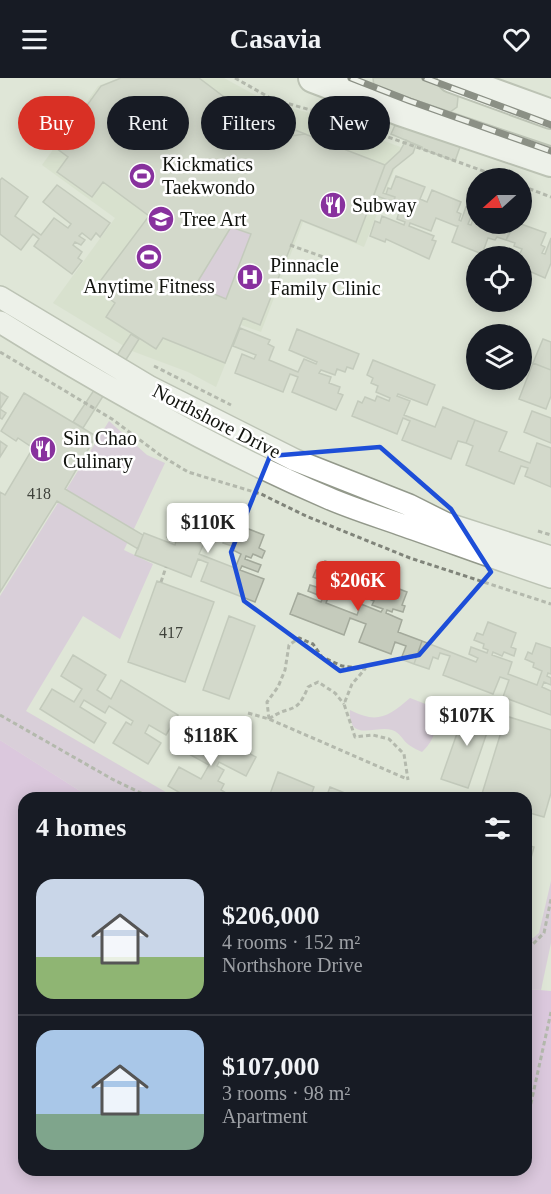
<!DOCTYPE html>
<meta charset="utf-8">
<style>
body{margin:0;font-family:Georgia,serif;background:#242831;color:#f1f3f6;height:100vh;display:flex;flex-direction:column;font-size:22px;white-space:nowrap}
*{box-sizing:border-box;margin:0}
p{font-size:20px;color:#9ea1a6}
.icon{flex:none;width:33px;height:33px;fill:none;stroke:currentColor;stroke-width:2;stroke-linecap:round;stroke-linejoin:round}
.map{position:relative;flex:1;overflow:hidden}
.details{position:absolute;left:18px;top:714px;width:514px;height:384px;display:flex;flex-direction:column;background:#171b24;border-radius:18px;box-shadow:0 3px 15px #0003}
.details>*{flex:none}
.banner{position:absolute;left:18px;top:18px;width:516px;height:54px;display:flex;gap:12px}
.needle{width:39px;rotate:249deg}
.fabs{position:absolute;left:466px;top:90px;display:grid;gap:12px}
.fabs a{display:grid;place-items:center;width:66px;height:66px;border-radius:50%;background:#171b24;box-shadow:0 3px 15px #0003;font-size:30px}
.price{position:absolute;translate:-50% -51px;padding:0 14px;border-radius:6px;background:#fff;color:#222;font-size:20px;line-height:39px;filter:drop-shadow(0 2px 3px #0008)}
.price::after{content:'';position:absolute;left:50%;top:36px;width:18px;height:14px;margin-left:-9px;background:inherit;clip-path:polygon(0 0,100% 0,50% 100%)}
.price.on{background:#d93025;color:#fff}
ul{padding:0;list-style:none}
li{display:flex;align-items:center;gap:18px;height:150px;padding:0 18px}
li+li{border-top:2px solid #363941}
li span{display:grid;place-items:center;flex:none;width:168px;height:120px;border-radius:18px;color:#555}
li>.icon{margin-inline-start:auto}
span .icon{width:72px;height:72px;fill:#fffc;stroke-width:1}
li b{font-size:26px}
h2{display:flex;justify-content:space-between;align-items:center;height:72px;padding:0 18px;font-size:26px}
.pill{padding:0 21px;border-radius:27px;background:#171b24;box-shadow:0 3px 15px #0003;font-size:21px;line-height:54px}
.pill.on{background:#d93025;color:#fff}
header{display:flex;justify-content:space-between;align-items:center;height:78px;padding:0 18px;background:#171b24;font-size:27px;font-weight:800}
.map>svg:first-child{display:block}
.built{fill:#d1dbc4}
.green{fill:#d3b4db}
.water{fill:#d7a4e4}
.building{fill:#c5cbbc;stroke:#a3a99b;stroke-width:1.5;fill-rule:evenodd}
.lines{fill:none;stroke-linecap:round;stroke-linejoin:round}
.street-casing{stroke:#93998b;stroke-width:24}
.secondary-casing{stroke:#93998b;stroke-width:32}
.path{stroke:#80847a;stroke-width:3;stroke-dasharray:4.5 3;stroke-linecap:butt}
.street{stroke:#fff;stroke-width:21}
.secondary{stroke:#fff;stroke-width:28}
.rail-casing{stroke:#272923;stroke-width:7}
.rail{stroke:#fff;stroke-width:4.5;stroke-dasharray:14;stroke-linecap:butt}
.marked{fill:none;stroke:#1d4ed8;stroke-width:4.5;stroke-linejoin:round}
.labels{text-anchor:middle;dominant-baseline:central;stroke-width:5;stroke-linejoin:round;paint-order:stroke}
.number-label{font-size:16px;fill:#3e413a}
.poi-label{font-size:20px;fill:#11130e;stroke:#fff;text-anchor:start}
.street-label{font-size:20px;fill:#11130e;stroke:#fff}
</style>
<header><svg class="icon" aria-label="menu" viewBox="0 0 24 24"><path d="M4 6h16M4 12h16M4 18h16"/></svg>Casavia<svg class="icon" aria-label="heart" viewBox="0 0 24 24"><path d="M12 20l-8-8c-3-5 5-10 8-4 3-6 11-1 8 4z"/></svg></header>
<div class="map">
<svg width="551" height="1116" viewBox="0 0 551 1116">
<rect width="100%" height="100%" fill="#dfe6d7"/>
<path class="built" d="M119 0H224L268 24 310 35 403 70 364 169 303 144 261 254 241 247 216 309 188 294 132 273 53 225 115 140 42 87 98 8Z"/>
<path class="green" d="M231 149 251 156 226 221 195 208Z
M109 343 147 377 165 385 124 472 153 486 120 561 83 538 26 633 176 720H91L0 662V518Z
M410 620 428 627C436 648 439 657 422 674 418 672 413 670 409 667 402 662 401 655 392 652 376 647 348 665 350 632 377 646 388 639 410 620Z
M551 803V865L541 912 527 911V858L533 860 539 855Z"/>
<path class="water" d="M0 662 91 720H24V1092H526L527 911 551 913V1116H0Z"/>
<path class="building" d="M121 0H199L244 34 250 42 253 51 252 65 258 54 281 69 291 58 305 56 385 87 356 164 301 142 260 247 243 240 225 285 163 260 156 271 106 239 115 225 95 210 149 138 103 104 92 119 57 94 68 79 56 70 101 8ZM231 149 251 156 226 221 195 208Z
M373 0H442L453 10 458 19 457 29 422 54 460 69 455 83 422 71V69L391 56 396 45 374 9Z
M236 28 305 56 291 58 281 69 258 54 252 65 253 51 250 42Z
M406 62 416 67 413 75 393 91 383 115 395 119 393 124 374 117 385 87 400 73Z
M396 98 425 109 420 121 427 124 432 112 461 124 457 134 461 136 459 142 461 143 466 129 474 132 468 146 471 147 473 141 477 142V146H509L505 154 509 155 506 162 497 159 495 162 488 160 482 176 452 164 458 148H456L436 140 431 153 410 145 409 148 434 158 432 162 436 163 429 181 386 161 385 164 370 158 375 143 380 145 382 138 404 147 405 144 397 141 399 134 406 136 409 130 394 123 395 119 386 116 388 110 391 111Z
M2 100 28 119 15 138 41 157 54 140 68 150 71 146 43 124 57 107 110 145 100 159 96 155 91 162 82 155 79 158 85 162 81 167 75 164 73 167 82 174 78 180 82 183 72 196 34 168 39 161 33 156 21 172 0 156V102Z
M515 146H521L546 155 541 167 545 169 542 175 545 176 551 160V185L545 200 522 190V178H519L522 171 514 168 515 165 506 162Z
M240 250 270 262 268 266 274 269 269 282 298 294 304 281 316 286 317 284 289 272 297 251 359 276 353 291 347 289 345 294 337 291 335 297 321 292 319 295 331 299 329 305 340 309 338 315 343 317 336 332 292 314 298 299 290 296 283 314 235 295 242 276 254 281 256 277 233 268Z
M131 256 139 261 83 350 73 344Z
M543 261 551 264V292L533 285Z
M373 282 435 307 427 327 398 316 397 318 410 323 404 337 435 349 443 329 475 342 466 365 458 363 451 381 402 362 410 343 403 340 397 356 352 338 358 323 362 325 365 319 375 323 377 318 389 323 390 320 376 314 378 308 371 305 373 300 367 297Z
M533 285 551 292V318L546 331 519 321Z
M0 314 8 319 0 331 6 335 2 341 0 340Z
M24 315 96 358 65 411 143 457 138 471 57 423 0 514V414L5 417 33 370 18 360 16 363 1 353Z
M532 333 551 340V365L524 354Z
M475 342 507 354 499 373 530 385 537 365 551 370V409L525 398 528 390 521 388 514 406 466 387 473 368 466 365Z
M0 363 7 368 0 379Z
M185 428 214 440 210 450 215 452 212 460 202 456 201 460 191 456 189 459 204 465 199 476 235 490 241 476 231 471 232 468 223 465 226 456 231 458 236 446 264 457 259 470 265 473 262 480 253 476 251 480 246 478 245 481 261 487 258 494 242 488 240 492 264 501 255 524 201 503 208 485 198 481 191 499 135 477 144 455 175 467 176 463 167 459 170 452 185 458 186 455 180 452 182 448 173 444 175 438 180 440Z
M325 483 354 494 350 506 356 508 353 514 343 510 341 515 331 512 326 525 357 537 361 526 381 534 383 531 372 527 374 523 364 519 367 513 372 515 376 502 407 514 402 527 405 528 403 534 393 531 392 534 387 532 386 535 402 542 398 554 422 563 414 586 401 581 406 568 395 564 391 576 359 564 366 546 350 540 344 557 290 536 298 515 321 524 323 519 308 513 310 507 326 512 327 509 322 507 323 503 313 499 316 492 321 494Z
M157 503 214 524 185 604 128 584Z
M229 538 255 548 229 621 203 612Z
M488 544 516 555 511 569 516 571 514 578 504 574 502 578 493 574 492 577 512 584 508 596 537 607 542 593 533 589 534 585 525 581 528 574 532 576 536 565 551 570V596L548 595 547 598 551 600V607L544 604 542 609 551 613V637L503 619 509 602 500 599 493 616 443 597 450 578 440 575 438 581 433 579 429 591 414 586 422 563 476 584 478 580 469 576 471 569 487 575 488 572 483 570 484 566 474 562 477 555 483 557Z
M73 577 106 597 97 612 111 621 121 602 178 637 166 657 149 647 145 655 161 665 148 686 113 665 126 644 131 647 133 643 109 628 105 635 84 622 80 629 106 645 94 665 40 631 52 611 74 624 82 611 61 598Z
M467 627 493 637 468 710 441 701Z
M506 638 551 652V715L544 739 526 734V720L481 719Z
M201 649 256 679 246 698 219 684 217 688 224 692 218 703 224 706 221 712 234 720H189L168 708 179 689 201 701 209 687 187 675Z
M278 694 314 709 310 720H281L270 716Z
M330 709 357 720H326Z
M526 767 534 769 529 787 526 786Z"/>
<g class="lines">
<defs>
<path id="street" d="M0 219 150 309 295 382 409 427 445 445 551 479
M0 244C106 310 214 371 328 420 353 431 380 439 405 448 454 465 502 483 551 499"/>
<path id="secondary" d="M313 0 400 33 551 84
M452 0 551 36"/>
</defs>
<use href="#street" class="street-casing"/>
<use href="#secondary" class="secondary-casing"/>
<path class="path" d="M235 0 272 21 321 35 503 100
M522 108 551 119
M290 167 326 180
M0 274 112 341 160 377 188 394 261 416 306 438 410 480 551 526
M154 288 231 327
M538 453 551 457
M161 504 166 489
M248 635 269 641 407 701
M0 637 112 701 151 720
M269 641 267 624 278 609 285 592 289 567 299 560 313 566 322 579 342 588 365 591 352 606 344 626 355 659 373 657 389 661 404 676 408 702
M269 641C291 625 296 639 308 609L318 604 335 615 344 626
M526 866H533L544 855 551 821
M526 1048 551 934"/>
<use href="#street" class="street"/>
<use href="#secondary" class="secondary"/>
<defs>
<path id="rail" d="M351 0 410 23 551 73
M425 0 551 47"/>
</defs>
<use href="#rail" class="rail-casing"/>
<use href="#rail" class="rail"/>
</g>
<path d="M0 0H551V1116H0ZM380 369 451 431 491 494 419 577 340 593 244 523 231 474 270 378Z" fill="#dfe6d7" fill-opacity=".55" fill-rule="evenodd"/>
<path class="marked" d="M380 369 451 431 491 494 419 577 340 593 244 523 231 474 270 378Z"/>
<defs>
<symbol id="stadium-disc" viewBox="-11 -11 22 22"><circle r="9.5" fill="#88319e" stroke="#fff"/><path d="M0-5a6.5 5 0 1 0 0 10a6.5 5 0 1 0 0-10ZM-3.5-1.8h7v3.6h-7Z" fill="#fff"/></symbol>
<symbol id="restaurant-disc" viewBox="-11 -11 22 22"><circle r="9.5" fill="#88319e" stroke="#fff"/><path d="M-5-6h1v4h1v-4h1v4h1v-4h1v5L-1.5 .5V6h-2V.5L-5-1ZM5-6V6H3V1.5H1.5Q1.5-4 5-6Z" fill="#fff"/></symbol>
<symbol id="school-disc" viewBox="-11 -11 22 22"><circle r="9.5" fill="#88319e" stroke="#fff"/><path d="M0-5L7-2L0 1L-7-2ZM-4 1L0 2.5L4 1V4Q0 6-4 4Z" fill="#fff"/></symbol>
<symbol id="hospital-disc" viewBox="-11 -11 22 22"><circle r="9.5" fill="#88319e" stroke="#fff"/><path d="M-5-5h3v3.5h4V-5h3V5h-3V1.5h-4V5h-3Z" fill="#fff"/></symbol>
</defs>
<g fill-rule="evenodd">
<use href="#stadium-disc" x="127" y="83" width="30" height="30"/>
<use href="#restaurant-disc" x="318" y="112" width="30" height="30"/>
<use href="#school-disc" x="146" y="126" width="30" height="30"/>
<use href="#stadium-disc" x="134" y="164" width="30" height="30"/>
<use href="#hospital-disc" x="235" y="184" width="30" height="30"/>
<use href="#restaurant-disc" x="28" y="356" width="30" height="30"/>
</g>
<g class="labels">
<g class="number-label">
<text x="39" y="415">418</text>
<text x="171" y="554">417</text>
</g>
<g class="poi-label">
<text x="162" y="86">Kickmatics<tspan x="162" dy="23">Taekwondo</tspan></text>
<text x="352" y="127">Subway</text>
<text x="180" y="141">Tree Art</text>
<text x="270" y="187">Pinnacle<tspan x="270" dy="23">Family Clinic</tspan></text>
<text x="149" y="208" text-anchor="middle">Anytime Fitness</text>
<text x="63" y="360">Sin Chao<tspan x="63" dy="23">Culinary</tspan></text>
</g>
<g class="street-label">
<text transform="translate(217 343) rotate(27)">Northshore Drive</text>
</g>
</g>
</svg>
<div class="fabs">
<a><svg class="needle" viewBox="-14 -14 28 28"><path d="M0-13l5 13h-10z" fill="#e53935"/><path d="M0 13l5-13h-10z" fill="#9ea1a6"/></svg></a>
<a><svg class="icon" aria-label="locate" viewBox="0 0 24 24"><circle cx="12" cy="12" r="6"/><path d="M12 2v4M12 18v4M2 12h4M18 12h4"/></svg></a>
<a><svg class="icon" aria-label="layers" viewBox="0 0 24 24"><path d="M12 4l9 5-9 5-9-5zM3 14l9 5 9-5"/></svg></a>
</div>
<b class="price" style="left:208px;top:476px">$110K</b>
<b class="price on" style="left:358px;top:534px">$206K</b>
<b class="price" style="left:467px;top:669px">$107K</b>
<b class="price" style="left:211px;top:689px">$118K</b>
<div class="banner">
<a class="pill on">Buy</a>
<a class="pill">Rent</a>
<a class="pill">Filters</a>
<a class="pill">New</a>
</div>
<section class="details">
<h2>4 homes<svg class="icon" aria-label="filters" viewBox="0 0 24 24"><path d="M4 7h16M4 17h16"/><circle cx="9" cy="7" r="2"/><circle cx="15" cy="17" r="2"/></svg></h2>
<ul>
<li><span style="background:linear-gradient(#c9d6e8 65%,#8fb573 0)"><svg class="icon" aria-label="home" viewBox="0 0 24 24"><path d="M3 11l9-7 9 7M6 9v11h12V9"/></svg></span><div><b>$206,000</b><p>4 rooms · 152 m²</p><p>Northshore Drive</p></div></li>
<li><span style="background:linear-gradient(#a9c7e8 70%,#7fa58c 0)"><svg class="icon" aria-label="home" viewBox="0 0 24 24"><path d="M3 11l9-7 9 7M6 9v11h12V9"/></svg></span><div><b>$107,000</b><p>3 rooms · 98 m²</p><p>Apartment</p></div></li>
</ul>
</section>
</div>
